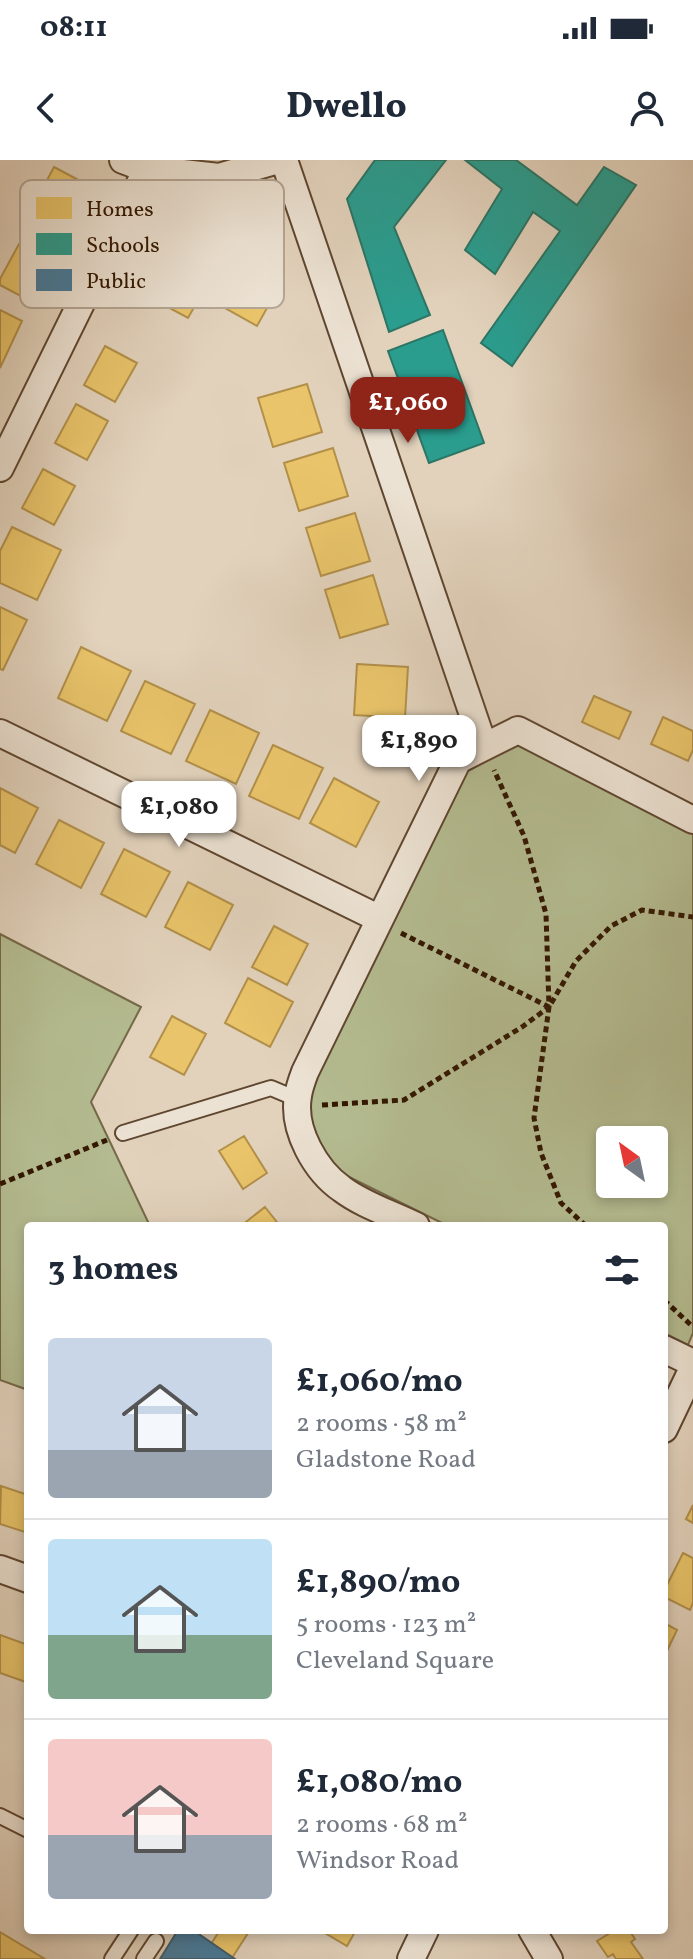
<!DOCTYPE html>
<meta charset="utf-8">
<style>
body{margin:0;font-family:Vollkorn,serif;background:#f2f2f3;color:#1f2937;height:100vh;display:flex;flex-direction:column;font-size:30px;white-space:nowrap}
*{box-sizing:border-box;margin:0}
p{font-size:26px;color:#747a83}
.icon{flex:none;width:44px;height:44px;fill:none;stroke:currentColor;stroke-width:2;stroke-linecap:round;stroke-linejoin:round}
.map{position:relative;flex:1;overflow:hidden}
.side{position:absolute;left:24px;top:1062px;width:644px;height:712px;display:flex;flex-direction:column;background:#fff;border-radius:8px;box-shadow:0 4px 12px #0003}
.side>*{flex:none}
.needle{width:52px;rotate:327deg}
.controls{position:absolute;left:596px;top:966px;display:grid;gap:16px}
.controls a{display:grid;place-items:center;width:72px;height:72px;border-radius:8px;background:#fff;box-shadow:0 4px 12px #0003;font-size:40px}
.price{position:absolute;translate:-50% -68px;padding:0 18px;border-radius:16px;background:#fff;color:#222;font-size:26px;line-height:52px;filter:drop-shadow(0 2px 4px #0008)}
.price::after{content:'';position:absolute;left:50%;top:48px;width:24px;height:18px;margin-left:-12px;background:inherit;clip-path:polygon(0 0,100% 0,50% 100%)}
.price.current{background:#8f2418;color:#fff}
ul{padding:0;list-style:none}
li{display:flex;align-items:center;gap:24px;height:200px;padding:0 24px}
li+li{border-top:2px solid #e0e1e3}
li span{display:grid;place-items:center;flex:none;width:224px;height:160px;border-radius:8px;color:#555}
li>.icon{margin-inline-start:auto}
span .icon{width:96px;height:96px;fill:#fffc;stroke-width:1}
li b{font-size:34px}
h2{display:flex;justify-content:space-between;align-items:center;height:96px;padding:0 24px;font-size:34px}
.status{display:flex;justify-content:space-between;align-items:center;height:56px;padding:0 40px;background:#fff;direction:ltr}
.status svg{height:22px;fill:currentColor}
header{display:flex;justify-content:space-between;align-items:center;height:104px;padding:0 24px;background:#fff;font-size:36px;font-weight:800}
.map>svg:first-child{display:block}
.green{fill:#b4bb90;stroke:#746948;stroke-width:2;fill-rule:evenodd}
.homes{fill:#e9c46a;stroke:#b2904a;stroke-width:2}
.schools{fill:#2a9d8f;stroke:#2d7564;stroke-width:2}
.public{fill:#457b9d;stroke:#405d6e;stroke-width:2}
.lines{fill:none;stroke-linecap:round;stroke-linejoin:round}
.service-casing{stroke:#5f4630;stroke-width:18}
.minor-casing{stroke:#5f4630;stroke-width:30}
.path{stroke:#331701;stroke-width:5;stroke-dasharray:6 4;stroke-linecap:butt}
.service{stroke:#ece2d3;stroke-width:14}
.minor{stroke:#ece2d3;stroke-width:26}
.key{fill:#ece2d3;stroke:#b4a594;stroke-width:2}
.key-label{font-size:22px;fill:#331701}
</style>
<div class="status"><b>08:11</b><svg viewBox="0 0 49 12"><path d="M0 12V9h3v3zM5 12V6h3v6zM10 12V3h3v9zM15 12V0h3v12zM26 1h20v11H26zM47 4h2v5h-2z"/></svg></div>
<header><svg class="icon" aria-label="back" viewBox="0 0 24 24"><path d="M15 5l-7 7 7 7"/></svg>Dwello<svg class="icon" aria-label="person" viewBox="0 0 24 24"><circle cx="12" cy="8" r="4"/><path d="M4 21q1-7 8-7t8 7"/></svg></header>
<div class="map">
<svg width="693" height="1799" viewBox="0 0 693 1799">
<rect width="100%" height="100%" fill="#e2d2bc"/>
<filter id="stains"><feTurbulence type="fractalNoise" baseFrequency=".0025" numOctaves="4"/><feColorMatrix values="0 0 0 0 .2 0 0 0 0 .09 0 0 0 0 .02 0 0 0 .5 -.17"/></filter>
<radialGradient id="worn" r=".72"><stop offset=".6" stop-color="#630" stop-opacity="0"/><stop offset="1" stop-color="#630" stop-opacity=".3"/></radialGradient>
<path class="green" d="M524 580 693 668V1173L688 1185 664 1173V1066H448L333 1009 310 970V925L466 612ZM610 980H654V1024H610Z
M0 774 141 847 91 942 150 1066H28V1230L0 1220Z"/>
<path class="homes" d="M54 7 86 24 65 64 33 46Z
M160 69 208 97 190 128 201 135 188 158 164 145 178 120 143 99Z
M19 84 51 101 30 141 0 125V119Z
M228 105 276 132 257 166 209 139Z
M0 150 22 161 0 208Z
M105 186 137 203 115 242 84 225Z
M307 224 322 272 273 287 258 238Z
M76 244 108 261 87 300 55 283Z
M333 288 348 336 299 351 284 303Z
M43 309 75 326 54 365 22 348Z
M355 353 370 401 321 416 306 368Z
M12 367 61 390 37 440 0 423V391Z
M373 415 388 464 340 478 325 430Z
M0 447 27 460 3 510 0 509Z
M81 487 131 511 107 561 58 538Z
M357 504 408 507 405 558 354 555Z
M145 521 195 544 171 594 121 571Z
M594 536 631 552 619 579 582 562Z
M210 550 259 573 236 624 186 601Z
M663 557 693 571V590L688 601 651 584Z
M273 585 323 608 299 659 249 636Z
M334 618 379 642 356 687 310 663Z
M0 628 38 648 15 693 0 685Z
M59 660 104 683 81 728 36 704Z
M124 689 170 712 146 757 101 734Z
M188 722 233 745 210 790 165 767Z
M274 766 308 784 287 825 252 807Z
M248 818 293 842 270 887 225 863Z
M172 856 206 874 184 915 150 897Z
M244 976 267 1013 243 1029 219 991Z
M265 1047 280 1066H243L242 1065Z
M1 1326 28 1335V1373L0 1364Z
M693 1345V1363L686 1359Z
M683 1393 693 1398V1443L690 1450 664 1437V1431Z
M664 1463 677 1470 664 1497Z
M0 1475 28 1485 26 1522 0 1513Z
M220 1770H250L232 1798 211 1784Z
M320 1770H356L347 1786Z
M615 1770H629L635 1779 631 1782 643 1799H616L613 1794 608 1797 597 1781Z
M0 1772 45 1799H0Z"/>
<path class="schools" d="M375 0H446L394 67 430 155 389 172 347 39Z
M465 0H516L577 45 604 7 636 25 512 206 481 183 560 71 533 52 495 114 465 90 502 29Z
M443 170 484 283 429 303 388 191Z"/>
<path class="public" d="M178 1770H193L235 1799H160Z"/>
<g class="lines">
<defs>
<path id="service" d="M123 973 271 928 297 939
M0 1656 28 1670
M112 1799 131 1770
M144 1799 156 1781"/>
<path id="minor" d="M123 0 147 9 219 17 278 0
M284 0 484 587
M0 308 147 9
M0 573 380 759
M416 1066C392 1054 363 1045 342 1029 316 1011 292 970 298 936 299 928 302 920 305 912L458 600 518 570 693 660
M664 1189 693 1203
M664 1269 693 1208
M0 1409 28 1419
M532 1770 549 1799
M411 1799 425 1770"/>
</defs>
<use href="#service" class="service-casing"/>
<use href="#minor" class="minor-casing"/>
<path class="path" d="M401 773 549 847
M322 945 404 940 522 867 549 847 546 754 524 676 494 610
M0 1024 107 980
M586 1066 561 1043 541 993 534 958 549 847 576 801 611 766 642 750 693 757
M664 1140 693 1167"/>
<use href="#service" class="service"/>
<use href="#minor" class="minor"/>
</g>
<rect x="20" y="20" width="264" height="128" rx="12" class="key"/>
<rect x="36" y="37" width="36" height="22" fill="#e9c46a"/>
<rect x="36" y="73" width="36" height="22" fill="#2a9d8f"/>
<rect x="36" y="109" width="36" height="22" fill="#457b9d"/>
<g class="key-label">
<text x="86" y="56">Homes</text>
<text x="86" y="92">Schools</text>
<text x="86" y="128">Public</text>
</g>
<rect width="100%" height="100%" filter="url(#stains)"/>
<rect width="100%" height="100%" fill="url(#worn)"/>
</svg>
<div class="controls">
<a><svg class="needle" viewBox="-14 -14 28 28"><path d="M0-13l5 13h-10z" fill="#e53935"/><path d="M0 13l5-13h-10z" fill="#747a83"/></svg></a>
</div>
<b class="price current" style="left:408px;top:285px">£1,060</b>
<b class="price" style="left:419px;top:623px">£1,890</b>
<b class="price" style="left:179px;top:689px">£1,080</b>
<section class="side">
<h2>3 homes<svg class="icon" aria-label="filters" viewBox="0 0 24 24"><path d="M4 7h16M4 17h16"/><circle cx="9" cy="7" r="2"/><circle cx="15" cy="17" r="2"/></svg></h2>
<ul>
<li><span style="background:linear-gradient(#c9d6e8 70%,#9aa5b1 0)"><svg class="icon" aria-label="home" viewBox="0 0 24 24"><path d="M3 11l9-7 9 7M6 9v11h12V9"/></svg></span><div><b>£1,060/mo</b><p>2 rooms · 58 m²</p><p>Gladstone Road</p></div></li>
<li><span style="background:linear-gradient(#bfe0f5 60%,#7fa58c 0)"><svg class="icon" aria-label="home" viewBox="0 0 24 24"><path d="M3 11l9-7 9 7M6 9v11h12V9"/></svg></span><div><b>£1,890/mo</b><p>5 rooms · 123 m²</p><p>Cleveland Square</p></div></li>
<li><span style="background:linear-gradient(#f6c9c9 60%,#9aa5b1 0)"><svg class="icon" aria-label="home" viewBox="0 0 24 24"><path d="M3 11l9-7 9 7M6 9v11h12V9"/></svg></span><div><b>£1,080/mo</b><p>2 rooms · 68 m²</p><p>Windsor Road</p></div></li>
</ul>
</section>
</div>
